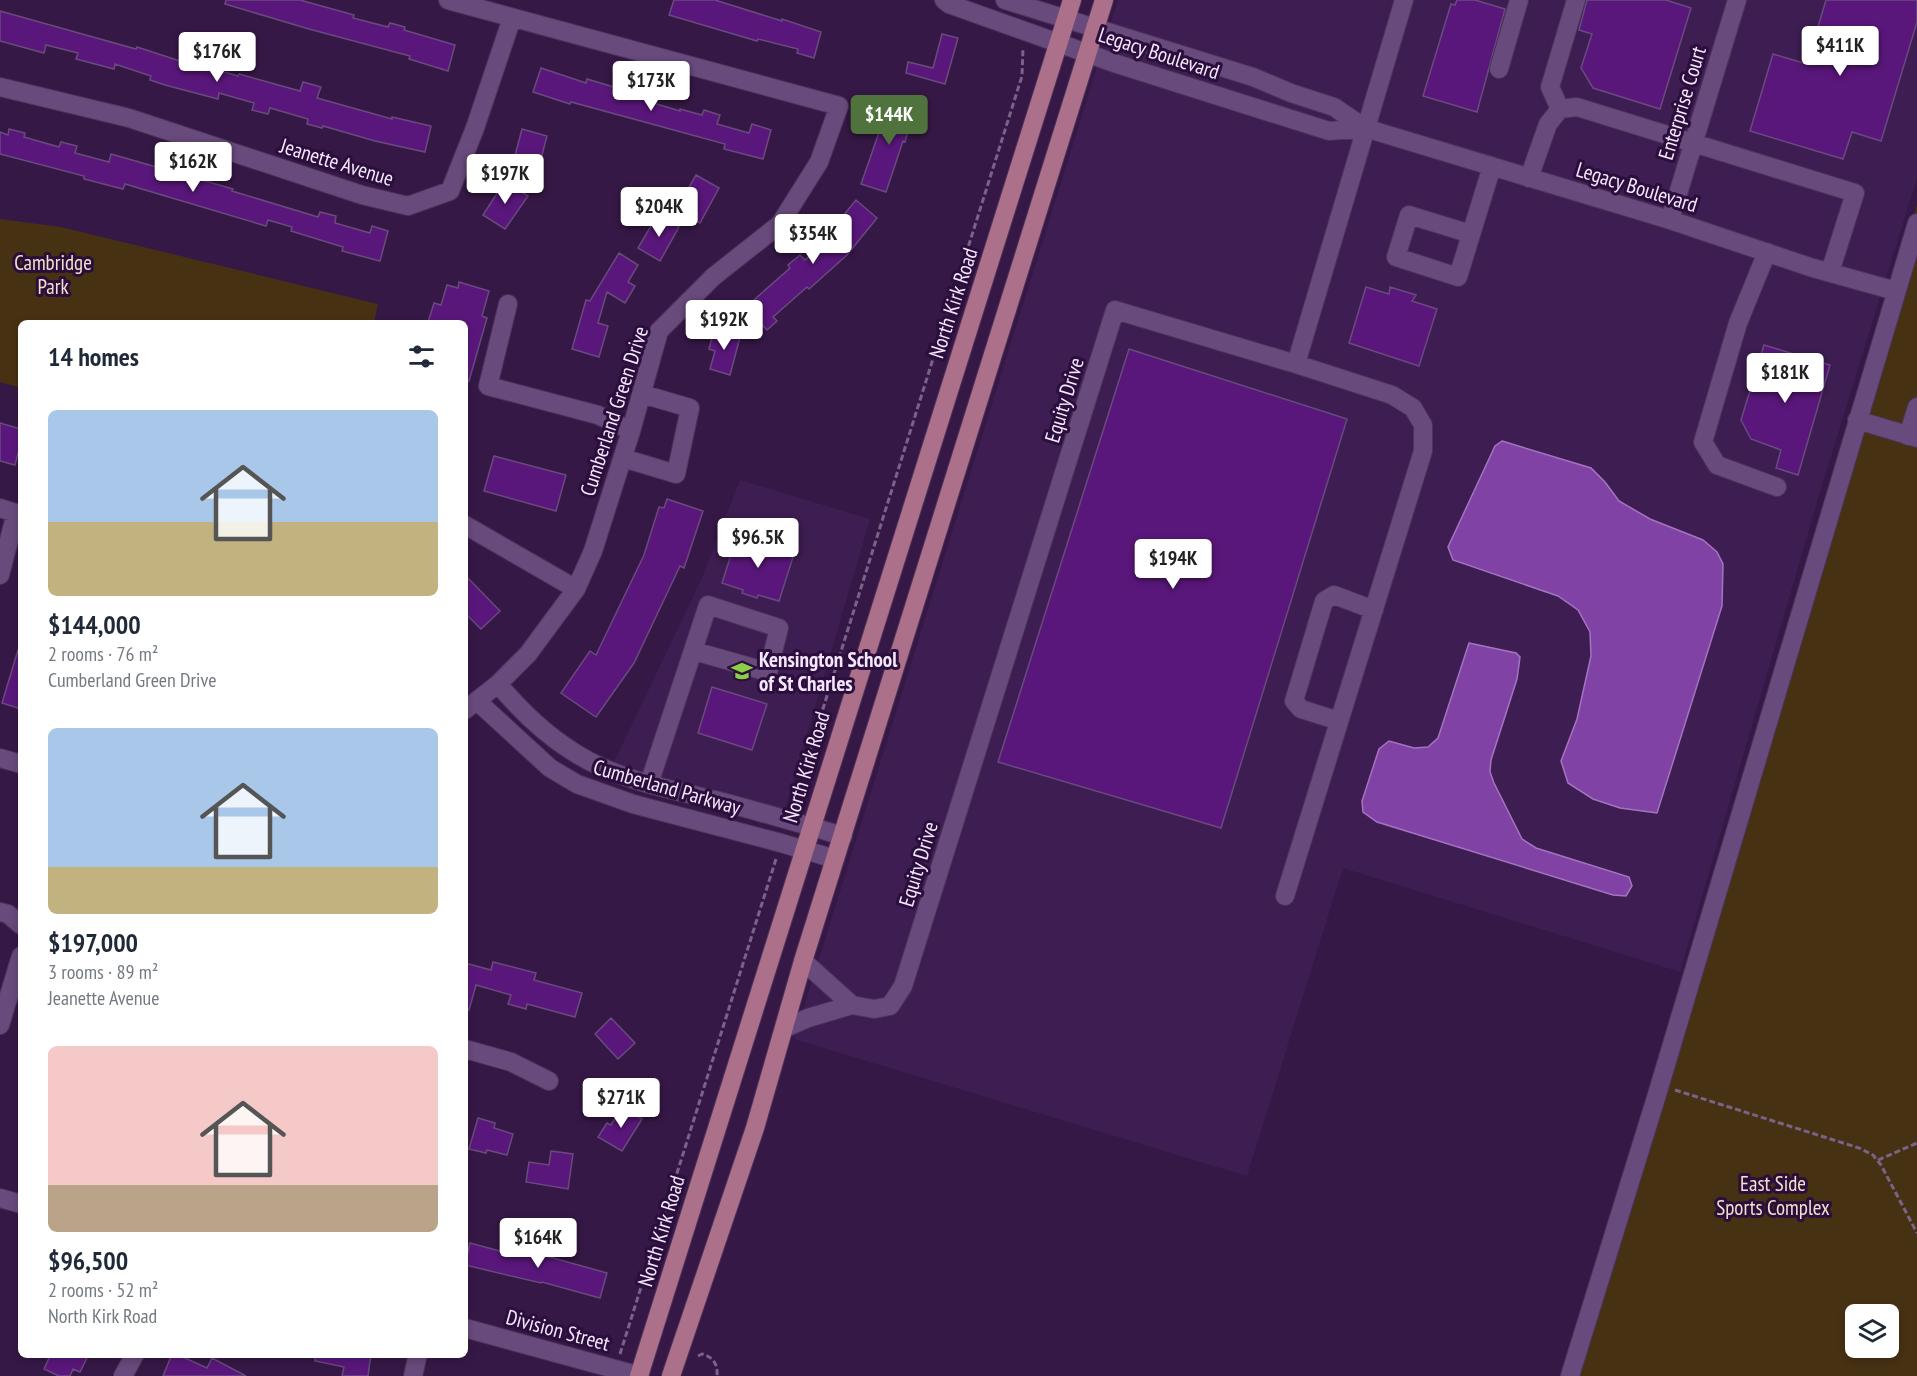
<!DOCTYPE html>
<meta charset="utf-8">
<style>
body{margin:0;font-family:"PT Sans Narrow",sans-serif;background:#f2f2f3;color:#1f2937;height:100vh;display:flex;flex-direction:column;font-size:22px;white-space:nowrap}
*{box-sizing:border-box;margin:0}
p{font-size:20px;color:#747a83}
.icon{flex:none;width:33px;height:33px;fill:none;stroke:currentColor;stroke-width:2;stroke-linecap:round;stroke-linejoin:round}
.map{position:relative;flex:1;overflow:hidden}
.details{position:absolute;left:18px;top:320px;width:450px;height:1038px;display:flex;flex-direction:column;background:#fff;border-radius:9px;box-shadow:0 3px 9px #0003}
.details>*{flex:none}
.buttons{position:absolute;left:1845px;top:1304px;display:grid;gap:12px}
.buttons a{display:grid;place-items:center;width:54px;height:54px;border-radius:9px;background:#fff;box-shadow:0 3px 9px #0003;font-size:30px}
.price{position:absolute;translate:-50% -51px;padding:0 14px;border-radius:6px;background:#fff;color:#222;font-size:20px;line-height:39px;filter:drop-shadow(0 2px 3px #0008)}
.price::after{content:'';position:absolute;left:50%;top:36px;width:18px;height:14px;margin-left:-9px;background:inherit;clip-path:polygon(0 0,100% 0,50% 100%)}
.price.active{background:#50733d;color:#fff}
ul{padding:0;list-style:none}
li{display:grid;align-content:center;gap:12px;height:318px;padding:0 30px}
li span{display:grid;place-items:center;height:186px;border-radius:9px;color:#555}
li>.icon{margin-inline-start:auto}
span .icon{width:108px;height:108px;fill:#fffc;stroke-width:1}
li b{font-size:26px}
h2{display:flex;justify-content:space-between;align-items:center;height:72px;padding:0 30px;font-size:26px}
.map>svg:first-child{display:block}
.built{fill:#3e1d52}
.green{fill:#473113;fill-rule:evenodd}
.water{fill:#8142a5;stroke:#a474c0;stroke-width:1.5}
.building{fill:#5a177b;stroke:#694a7d;stroke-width:1.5}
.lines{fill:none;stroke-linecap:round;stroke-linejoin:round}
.minor-casing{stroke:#4d335a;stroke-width:20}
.major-casing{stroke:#4d335a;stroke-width:20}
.path{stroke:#7b6288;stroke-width:3;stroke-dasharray:6 3;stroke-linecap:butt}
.minor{stroke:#694a7c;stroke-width:18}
.major{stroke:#ad708a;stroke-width:18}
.labels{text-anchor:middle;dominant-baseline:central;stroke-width:6;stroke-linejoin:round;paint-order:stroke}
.street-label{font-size:21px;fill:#f5e7ff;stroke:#2b0e3b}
.park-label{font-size:21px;fill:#f4e0c9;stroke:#2b0e3b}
.poi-label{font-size:21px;font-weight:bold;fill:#f5e7ff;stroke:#2b0e3b;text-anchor:start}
</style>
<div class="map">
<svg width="1917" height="1376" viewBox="0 0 1917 1376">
<rect width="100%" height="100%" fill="#361846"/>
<path class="built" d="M1118 0H1917V178L1820 492 1680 972 1343 868 1247 1176 794 1039Z
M740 480 870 519 784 813 660 781 613 764 702 578Z"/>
<path class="green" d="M1917 205V1376H1569ZM1856 1314H1888V1347H1856Z
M0 219 61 227 378 304 374 322H21V388L0 382Z"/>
<path class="water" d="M1502 441 1591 468 1605 482 1619 501 1650 519 1703 540 1717 552 1723 564 1722 606 1657 813 1620 808 1593 799 1568 783 1561 761 1577 719 1591 656 1590 632 1578 610 1558 596 1453 560 1448 547 1495 446Z
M1469 643 1516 653 1520 657 1517 679 1491 760 1490 772 1494 783 1522 839 1536 848 1629 877 1632 886 1626 896 1613 895 1377 822 1363 812 1362 801 1379 749 1389 741 1414 748 1428 747 1438 738Z"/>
<path class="building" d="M226 0H300L354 15 353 18 388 27 390 23 405 27 404 30 455 45 448 71 409 59 410 56 309 29 225 4Z
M674 0H715L782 21V19L821 32 814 58 797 53 798 49 758 39 757 41 669 15Z
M1457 0H1475L1505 9 1477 112 1423 96 1451 4 1455 5Z
M1587 0H1666L1691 8 1660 109 1593 88 1581 68 1592 34 1579 30Z
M1826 0H1917V22L1881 141 1852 132 1843 159 1750 131 1773 54 1807 64Z
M0 11 136 49 137 47 186 63V61L238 76 239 74 300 91 303 82 321 87 317 98 392 119V117L431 126 425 152 375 141 323 126 322 128 307 124 308 119 270 108 268 114 252 110 254 103 219 93 218 99 165 85 150 80 151 76 115 64 114 69 76 59 78 53 46 45 44 53 0 41Z
M942 34 958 38 945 84 906 73 908 62 933 68Z
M541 68 586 83 587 79 634 93 635 91 652 96 650 102 680 111V109L702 115 704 110 720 115 717 124 749 133 752 124 771 130 763 159 724 149 725 144 571 102 570 104 533 92Z
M895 99 916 104 905 142 903 141 886 192 861 184 884 118 889 119Z
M9 129 25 133 24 137 59 147 61 142 77 146 75 153 109 162 111 154 233 189 232 191 318 217 320 212 336 216 335 223 370 233 372 226 388 231 380 261 342 251 343 247 291 231 292 227 268 220 266 226 125 184 123 189 84 179V176L0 154V132L8 135Z
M522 129 547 136 537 174 512 167Z
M696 175 719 188 700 223 676 210Z
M505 181 528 196 505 229 483 215Z
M856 200 877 218 847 255 809 289 807 287 773 317 777 321 767 330 746 307 790 268 788 265 800 255 805 260 833 235 829 233Z
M658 214 679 227 660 261 638 248Z
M619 253 638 265 628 282 635 286 625 303 607 292 598 323 608 326 599 357 572 349 586 300 590 301Z
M459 282 489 291 482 316 487 318 469 381H465V322H428L434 303 441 305 447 285 458 288Z
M1366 287 1389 294 1390 287 1416 295 1412 301 1437 309 1419 366 1349 343Z
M714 330 740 337 730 375 710 369 715 351 709 349Z
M1764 345 1830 365 1798 475 1776 468 1781 450 1751 439 1741 420Z
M1129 349 1347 419 1221 828 998 762Z
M0 423 21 429V442L15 465 0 461Z
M494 456 566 475 556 511 484 491Z
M667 499 703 511 684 568 680 566 634 663 596 717 561 693 590 651 596 655 644 555 659 507 664 508Z
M737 536 794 554 779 601 758 595 757 598 742 593 743 590 722 583Z
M465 575 500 611 481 629 465 613Z
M18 650 21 651V709L2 703Z
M712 687 767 704 752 750 698 733Z
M493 962 536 973 534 980 582 993 575 1017 527 1004 526 1009 508 1004 511 995 476 985 469 1010H465V963L491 970Z
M611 1018 635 1043 618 1059 595 1034Z
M622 1107 642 1119 622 1151 598 1137 607 1123 611 1125Z
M478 1118 495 1123 494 1128 513 1134 507 1155 487 1150 486 1153 469 1149Z
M551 1151 573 1154 568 1189 526 1182 529 1162 549 1165Z
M470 1243 515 1255 517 1248 607 1273 600 1298 542 1282 541 1283 465 1265Z
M51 1354H80L87 1358 80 1372 73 1369 70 1376H59L44 1369Z
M172 1354H176L207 1368 212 1358 246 1376H163Z
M315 1354H371L368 1376H342L344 1367 315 1361Z"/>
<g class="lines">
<defs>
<path id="minor" d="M448 0 839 106 819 162 780 224 713 277 659 331 631 431 593 551 576 589 528 654 498 684 465 710
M944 0 949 4 1117 64 1329 131 1365 128
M1005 0 1253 77 1291 93 1334 107 1365 128 1670 220 1813 268 1896 291
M1499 69 1519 0
M0 87 129 118 362 195 408 206 450 191 475 128 512 18
M1560 109 1550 87 1576 0
M1529 178 1548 124 1560 109 1577 107 1855 193 1830 272
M1670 220 1737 0
M1471 234 1409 215 1396 257 1458 277 1492 166
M1767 252 1738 323 1703 442 1717 465 1777 487
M508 304 488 386 598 415 631 431
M1857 420 1917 438
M1908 436 1917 407
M623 458 676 474 690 408 642 394
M0 508 16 513 0 575
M465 525 576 589
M498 684C520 710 543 733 572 751 616 780 669 789 719 801 761 812 802 824 843 836
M477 701 550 768 577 784 633 804 781 843 835 859
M1339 721 1301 709 1294 701 1324 601 1334 595 1374 610
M0 758 21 764
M649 784 708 605 779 628 768 672 694 651
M1285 896 1423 451V425L1413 408 1392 395 1296 364
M0 912 8 914 21 925
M803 961 852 1005
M0 1025 21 956
M785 1028 808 1018 852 1005 874 1009 890 1006 903 986 1115 310 1296 364 1404 0
M465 1049 511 1062 549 1081
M0 1198 21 1204
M465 1328 640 1376
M123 1376 135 1354
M413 1376 418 1354
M1570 1376 1656 1098 1917 223"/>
<path id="major" d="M639 1376 1072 0
M671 1376 755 1128 803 961 1104 0"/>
</defs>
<use href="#minor" class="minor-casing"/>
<use href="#major" class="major-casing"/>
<path class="path" d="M793 804 1022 76 1023 48
M1675 1090 1859 1148 1873 1155 1881 1165 1917 1233
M1878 1160 1917 1143
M620 1354 776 859
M698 1356 702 1354C713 1357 718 1364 717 1376"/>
<use href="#minor" class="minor"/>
<use href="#major" class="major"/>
</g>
<defs>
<symbol id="school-bare" viewBox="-9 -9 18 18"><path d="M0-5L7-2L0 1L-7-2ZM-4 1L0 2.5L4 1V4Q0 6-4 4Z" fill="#8cce45" stroke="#2b0e3b" stroke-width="2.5" paint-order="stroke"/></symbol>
</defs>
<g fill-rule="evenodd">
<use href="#school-bare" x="727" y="656" width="30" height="30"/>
</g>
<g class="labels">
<g class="street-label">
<text transform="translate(1159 53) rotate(18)">Legacy Boulevard</text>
<text transform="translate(1682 103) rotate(-73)">Enterprise Court</text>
<text transform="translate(337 162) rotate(17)">Jeanette Avenue</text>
<text transform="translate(1637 187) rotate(17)">Legacy Boulevard</text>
<text transform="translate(953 303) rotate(-72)">North Kirk Road</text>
<text transform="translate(1064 400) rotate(-73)">Equity Drive</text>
<text transform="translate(614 411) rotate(-72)">Cumberland Green Drive</text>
<text transform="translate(806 767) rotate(-73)">North Kirk Road</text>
<text transform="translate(667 787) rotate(16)">Cumberland Parkway</text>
<text transform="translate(918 864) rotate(-73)">Equity Drive</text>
<text transform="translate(661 1231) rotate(-73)">North Kirk Road</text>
<text transform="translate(558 1330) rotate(15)">Division Street</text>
</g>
<g class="park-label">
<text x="53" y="262">Cambridge<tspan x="53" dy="24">Park</tspan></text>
<text x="1773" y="1183">East Side<tspan x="1773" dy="24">Sports Complex</tspan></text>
</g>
<g class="poi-label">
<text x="759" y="659">Kensington School<tspan x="759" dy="24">of St Charles</tspan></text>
</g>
</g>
</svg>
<div class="buttons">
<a><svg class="icon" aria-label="layers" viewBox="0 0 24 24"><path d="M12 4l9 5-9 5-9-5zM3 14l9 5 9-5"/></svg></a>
</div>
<b class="price" style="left:1840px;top:77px">$411K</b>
<b class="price" style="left:217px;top:83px">$176K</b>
<b class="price" style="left:651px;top:112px">$173K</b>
<b class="price active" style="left:889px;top:146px">$144K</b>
<b class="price" style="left:193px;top:193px">$162K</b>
<b class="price" style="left:505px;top:205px">$197K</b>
<b class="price" style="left:659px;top:238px">$204K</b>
<b class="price" style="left:813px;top:265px">$354K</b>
<b class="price" style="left:724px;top:351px">$192K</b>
<b class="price" style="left:1785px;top:404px">$181K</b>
<b class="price" style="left:758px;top:569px">$96.5K</b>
<b class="price" style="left:1173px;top:590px">$194K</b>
<b class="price" style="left:621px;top:1129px">$271K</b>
<b class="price" style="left:538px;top:1269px">$164K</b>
<section class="details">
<h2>14 homes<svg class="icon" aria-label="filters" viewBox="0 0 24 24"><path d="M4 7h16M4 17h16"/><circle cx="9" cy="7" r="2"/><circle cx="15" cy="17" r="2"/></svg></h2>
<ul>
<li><span style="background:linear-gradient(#a9c7e8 60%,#c2b280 0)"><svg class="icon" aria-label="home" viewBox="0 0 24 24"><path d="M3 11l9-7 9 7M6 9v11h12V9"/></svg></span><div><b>$144,000</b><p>2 rooms · 76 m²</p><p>Cumberland Green Drive</p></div></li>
<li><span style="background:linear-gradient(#a9c7e8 75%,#c2b280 0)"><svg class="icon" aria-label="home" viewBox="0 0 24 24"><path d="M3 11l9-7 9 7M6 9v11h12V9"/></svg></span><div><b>$197,000</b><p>3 rooms · 89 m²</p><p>Jeanette Avenue</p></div></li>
<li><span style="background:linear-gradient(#f6c9c9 75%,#b9a48a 0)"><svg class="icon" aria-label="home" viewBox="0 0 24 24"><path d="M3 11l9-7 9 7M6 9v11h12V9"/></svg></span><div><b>$96,500</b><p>2 rooms · 52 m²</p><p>North Kirk Road</p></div></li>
</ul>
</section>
</div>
